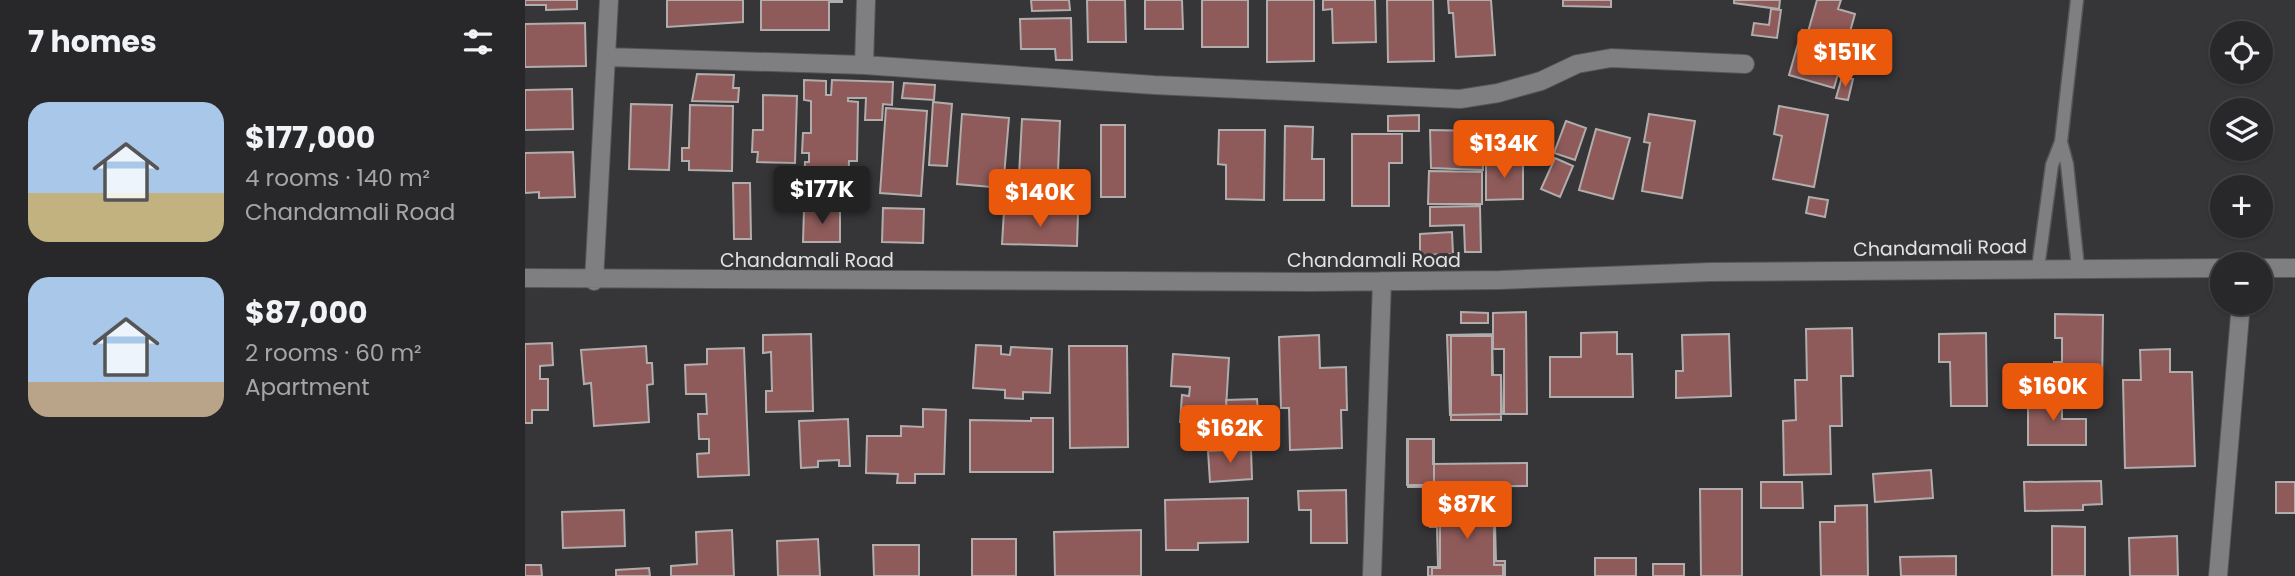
<!DOCTYPE html>
<meta charset="utf-8">
<style>
body{margin:0;font-family:Poppins,sans-serif;background:#343437;color:#f1f3f6;height:100vh;display:flex;flex-direction:column;font-size:26px;white-space:nowrap}
*{box-sizing:border-box;margin:0}
p{font-size:23px;color:#a5a6a9}
.icon{flex:none;width:38px;height:38px;fill:none;stroke:currentColor;stroke-width:2;stroke-linecap:round;stroke-linejoin:round}
.map{position:relative;flex:1;overflow:hidden}
.details{display:flex;flex-direction:column;background:#28282b;width:525px}
.details>*{flex:none}
.tools{position:absolute;left:1685px;top:21px;display:grid;gap:14px}
.tools a{display:grid;place-items:center;width:63px;height:63px;border-radius:50%;background:#28282b;box-shadow:0 2px 5px #0004,0 0 0 2px #444447;font-size:35px}
.price{position:absolute;translate:-50% -60px;padding:0 16px;border-radius:7px;background:#ea580c;color:#fff;font-size:23px;line-height:46px;filter:drop-shadow(0 2px 4px #0008)}
.price::after{content:'';position:absolute;left:50%;top:42px;width:21px;height:16px;margin-left:-10px;background:inherit;clip-path:polygon(0 0,100% 0,50% 100%)}
.price.on{background:#222;color:#fff}
ul{padding:0;list-style:none}
li{display:flex;align-items:center;gap:21px;height:175px;padding:0 28px}
li span{display:grid;place-items:center;flex:none;width:196px;height:140px;border-radius:21px;color:#555}
li>.icon{margin-inline-start:auto}
span .icon{width:84px;height:84px;fill:#fffc;stroke-width:1}
li b{font-size:30px}
h2{display:flex;justify-content:space-between;align-items:center;height:84px;padding:0 28px;font-size:30px}
main{display:flex;flex:1;min-height:0}
.map>svg:first-child{display:block}
.building{fill:#8e5b5a;stroke:#b0adac;stroke-width:2}
.lines{fill:none;stroke-linecap:round;stroke-linejoin:round}
.service-casing{stroke:#545557;stroke-width:15}
.minor-casing{stroke:#545557;stroke-width:20}
.service{stroke:#7f7f82;stroke-width:12}
.minor{stroke:#7f7f82;stroke-width:18}
.labels{text-anchor:middle;dominant-baseline:central;stroke-width:6;stroke-linejoin:round;paint-order:stroke}
.street-label{font-size:19px;fill:#e2e2e4;stroke:#363639}
</style>
<main>
<section class="details">
<h2>7 homes<svg class="icon" aria-label="filters" viewBox="0 0 24 24"><path d="M4 7h16M4 17h16"/><circle cx="9" cy="7" r="2"/><circle cx="15" cy="17" r="2"/></svg></h2>
<ul>
<li><span style="background:linear-gradient(#a9c7e8 65%,#c2b280 0)"><svg class="icon" aria-label="home" viewBox="0 0 24 24"><path d="M3 11l9-7 9 7M6 9v11h12V9"/></svg></span><div><b>$177,000</b><p>4 rooms · 140 m²</p><p>Chandamali Road</p></div></li>
<li><span style="background:linear-gradient(#a9c7e8 75%,#b9a48a 0)"><svg class="icon" aria-label="home" viewBox="0 0 24 24"><path d="M3 11l9-7 9 7M6 9v11h12V9"/></svg></span><div><b>$87,000</b><p>2 rooms · 60 m²</p><p>Apartment</p></div></li>
</ul>
</section>
<div class="map">
<svg width="1770" height="576" viewBox="0 0 1770 576">
<rect width="100%" height="100%" fill="#363639"/>
<path class="building" d="M0 0H52V9L21 10V5H0Z
M142 0H218V22L142 27Z
M236 0H317V2H304V30H236Z
M506 0H544L545 10 507 11Z
M562 0H600L601 42H563Z
M620 0H657L658 29H620Z
M677 0H723V47H677Z
M742 0H789V61L742 62Z
M798 0H850L851 42 808 43 807 9 798 10Z
M862 0H908L909 61 863 62Z
M923 0H966L970 55 931 57 928 13H924Z
M1038 0H1086V7L1038 6Z
M1209 0H1255L1254 9 1209 3Z
M1292 0H1316L1313 9 1330 14 1309 88 1264 75 1277 30 1283 32Z
M1246 9 1256 10 1252 38 1227 35 1229 23 1244 25Z
M546 18 547 60H531L530 49H496L495 19Z
M60 23 61 66 0 67V24Z
M172 74 209 75 208 88H214L213 102 167 101Z
M1317 77 1328 79 1323 100 1311 98Z
M279 80 301 81V95H306L307 80 368 82 367 105 358 104 357 120H340L341 98H323V101L333 102 332 161H324L323 191 279 190 280 162H284V153H277L278 133H286V101L279 100Z
M379 83 410 85 409 100 377 98Z
M47 89 48 129 0 130V90Z
M238 95 272 96 270 163 232 162 233 152H227L228 130H238Z
M408 102 427 104 422 166 404 165Z
M106 104 147 105 144 170 104 169Z
M165 105 208 106 207 171 164 170V161H157V148H164Z
M1254 106 1303 115 1289 187 1248 179 1257 136 1249 134Z
M361 108 402 111 396 196 355 193Z
M437 114 484 118 478 188 432 184Z
M1124 114 1170 121 1157 198 1117 191 1125 143 1119 142Z
M894 115V131H863V116Z
M497 119 535 121 532 196 493 194Z
M1041 121 1061 128 1050 160 1029 153Z
M576 125H600V197H576Z
M962 125H996V158H962Z
M760 126 788 127 787 159H799V200H759Z
M1071 129 1105 138 1088 199 1054 190Z
M694 130H740L739 200 701 199V165L693 164Z
M905 130 957 131 958 170 906 168Z
M827 134H877V163H864V206H827Z
M48 152 50 197 14 198V192L0 193V153Z
M1030 158 1048 166 1035 197 1016 189Z
M961 160H998V199L961 200Z
M904 171 957 172V204H903Z
M208 183H225L226 239H209Z
M1284 197 1303 200 1300 217 1281 213Z
M955 206 956 252H940L939 225 905 226V207Z
M358 208 399 209 398 243 357 242Z
M279 209H315V242H278Z
M479 211 553 214 552 246 477 244Z
M927 232 928 254 895 255V234Z
M936 312 963 313V323H936Z
M1001 312 1002 414H979V349H968V313Z
M1530 314 1578 315 1577 388 1529 387V362H1537V338H1530Z
M1327 328 1328 376H1316L1317 426H1305L1306 474 1259 475 1258 421 1271 420 1270 380H1282L1281 329Z
M1092 332V354H1107L1108 397H1025V357H1056V333Z
M1461 333 1462 406H1426L1425 362H1414V334Z
M286 334 288 411 241 412V391H247L246 352 238 353V335Z
M967 334 968 375H976L977 414 925 415 922 335Z
M1204 334 1206 396 1151 398V371H1158L1157 335Z
M794 335 795 368 821 367 822 410H816L817 448 765 450 764 408H756L754 337Z
M926 336H967V375H976V420H926Z
M27 343 28 365 15 366V379H23V410H7V423H0V344Z
M451 345 476 346V354L485 355 486 347 527 349 525 393 498 392V399L480 398V390L448 388Z
M121 346 122 363H127L128 384 122 385 124 422 69 426 66 383 59 384 56 350Z
M544 346H602L603 447 545 448Z
M219 348 224 475 173 477 172 454 184 453V439H174L173 414H182L181 394H161L160 365 182 364V349Z
M1645 349V372H1667L1670 466 1600 468 1598 380H1616L1615 350Z
M648 354 704 358 700 425 655 422 657 395 664 396 665 387 646 386Z
M1503 394H1537V419H1561V445H1503Z
M732 399 735 436 702 437 701 400Z
M398 409 421 410 419 474H390V483H372L373 474 341 473 342 436H376V426L398 427Z
M506 418H528V472H445V420L506 421Z
M323 419 325 466H314V460L293 461V467L276 468 274 421Z
M882 439H909V485H882Z
M883 439H908V464L1002 463V486L883 487Z
M726 449 727 479 685 482 683 451Z
M1406 470 1408 498 1350 502 1348 474Z
M1576 481 1577 504 1558 505V510L1500 511 1499 482Z
M1236 482H1277L1278 508H1236Z
M1751 482H1770V513H1751Z
M1175 489H1217V576H1176Z
M821 490 822 543H786V510H774L773 491Z
M723 498V542L673 543V550H641L640 500Z
M977 499 978 524H970L971 561H980V576H903V567H913L912 527H905L904 501Z
M1342 505 1343 576H1296L1295 522H1310V506Z
M907 506H975V521H969V565H978V576H907V568H915V526H907Z
M99 510 100 546 38 548 37 512Z
M1527 526 1560 527V576H1527Z
M207 530 209 576H146V566L172 564 171 532Z
M616 530V576H530L529 532Z
M1652 536 1653 576H1605L1604 538Z
M293 539 295 576H253L252 541Z
M447 539H491V576H447Z
M348 545H394V576H349Z
M1431 556V576H1376L1375 557Z
M1070 558H1111V576H1070Z
M1128 564H1159V576H1128Z
M0 565H16L17 576H0Z
M124 568 125 576H91V570Z"/>
<g class="lines">
<defs>
<path id="service" d="M1536 142 1542 164 1553 267
M1513 268 1527 165 1536 142 1552 0"/>
<path id="minor" d="M82 57 339 65 629 85 935 99 973 93 1016 81 1052 64 1086 58 1220 64
M339 65 341 0
M1736 268H1770
M0 278 787 282 975 280 1185 272 1698 268
M69 281 84 0
M847 576 857 281
M1693 576 1716 303"/>
</defs>
<use href="#service" class="service-casing"/>
<use href="#minor" class="minor-casing"/>
<use href="#service" class="service"/>
<use href="#minor" class="minor"/>
</g>
<g class="labels">
<g class="street-label">
<text transform="translate(1415 248) rotate(-1)">Chandamali Road</text>
<text x="282" y="260">Chandamali Road</text>
<text x="849" y="260">Chandamali Road</text>
</g>
</g>
</svg>
<div class="tools">
<a><svg class="icon" aria-label="locate" viewBox="0 0 24 24"><circle cx="12" cy="12" r="6"/><path d="M12 2v4M12 18v4M2 12h4M18 12h4"/></svg></a>
<a><svg class="icon" aria-label="layers" viewBox="0 0 24 24"><path d="M12 4l9 5-9 5-9-5zM3 14l9 5 9-5"/></svg></a>
<a>+</a>
<a>−</a>
</div>
<b class="price" style="left:1320px;top:89px">$151K</b>
<b class="price" style="left:979px;top:180px">$134K</b>
<b class="price on" style="left:297px;top:226px">$177K</b>
<b class="price" style="left:515px;top:229px">$140K</b>
<b class="price" style="left:1528px;top:423px">$160K</b>
<b class="price" style="left:705px;top:465px">$162K</b>
<b class="price" style="left:942px;top:541px">$87K</b>
</div>
</main>
